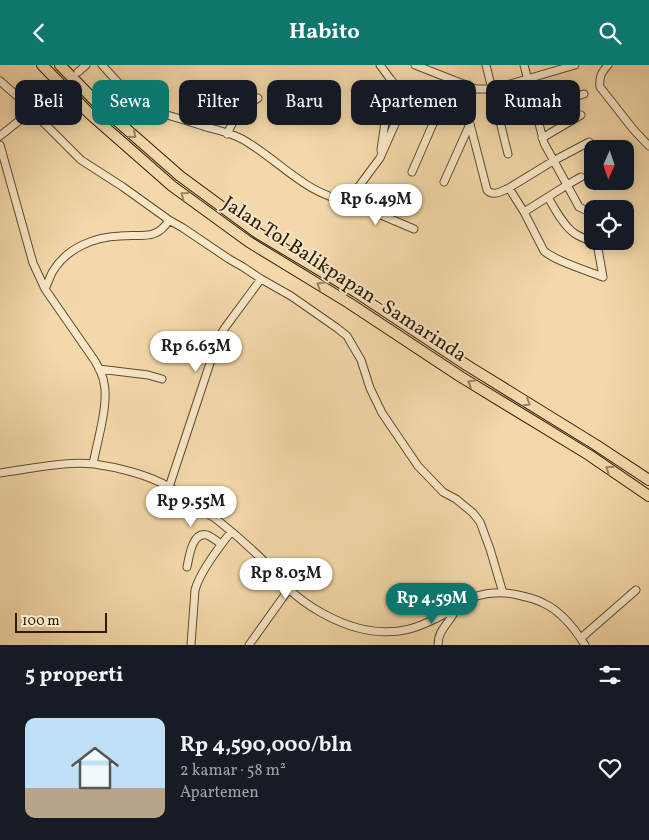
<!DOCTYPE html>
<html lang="id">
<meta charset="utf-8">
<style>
body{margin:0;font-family:Vollkorn,serif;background:#20242c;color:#f1f3f6;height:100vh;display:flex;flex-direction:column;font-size:19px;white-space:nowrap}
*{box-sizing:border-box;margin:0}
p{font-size:16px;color:#9ea1a6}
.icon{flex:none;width:28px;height:28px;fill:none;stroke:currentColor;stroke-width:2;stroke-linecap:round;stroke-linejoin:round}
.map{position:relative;height:580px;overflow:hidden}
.details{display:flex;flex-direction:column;background:#171b24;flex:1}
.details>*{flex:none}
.guide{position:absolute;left:15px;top:15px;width:620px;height:45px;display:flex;gap:10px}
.needle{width:32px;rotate:183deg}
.fabs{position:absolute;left:584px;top:75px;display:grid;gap:10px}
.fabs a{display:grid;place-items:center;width:50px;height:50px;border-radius:10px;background:#171b24;box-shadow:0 2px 12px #0003;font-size:25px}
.scale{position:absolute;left:15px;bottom:12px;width:92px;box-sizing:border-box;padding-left:5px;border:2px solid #2c1d08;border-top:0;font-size:14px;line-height:18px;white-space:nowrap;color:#2c1d08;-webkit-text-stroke:4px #f8e6c7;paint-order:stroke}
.price{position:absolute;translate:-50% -42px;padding:0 11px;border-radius:18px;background:#fff;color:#222;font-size:16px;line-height:32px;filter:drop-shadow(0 1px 2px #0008)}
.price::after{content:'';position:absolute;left:50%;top:30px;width:15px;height:11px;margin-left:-8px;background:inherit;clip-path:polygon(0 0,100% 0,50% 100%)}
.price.current{background:#0f766e;color:#fff}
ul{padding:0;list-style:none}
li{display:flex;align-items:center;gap:15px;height:125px;padding:0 25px}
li+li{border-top:1px solid #363941}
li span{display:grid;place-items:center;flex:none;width:140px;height:100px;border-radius:10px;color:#555}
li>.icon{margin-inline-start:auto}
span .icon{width:60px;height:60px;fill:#fffc;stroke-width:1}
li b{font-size:21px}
h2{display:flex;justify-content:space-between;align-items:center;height:60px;padding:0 25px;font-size:21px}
.tag{padding:0 18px;border-radius:10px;background:#171b24;box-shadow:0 2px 12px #0003;font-size:18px;line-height:45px}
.tag.current{background:#0f766e;color:#fff}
header{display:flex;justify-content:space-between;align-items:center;height:65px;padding:0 25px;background:#0f766e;color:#fff;font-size:22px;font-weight:700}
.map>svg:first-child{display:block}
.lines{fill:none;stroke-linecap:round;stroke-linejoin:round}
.minor-casing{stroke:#5e4c30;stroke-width:9}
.highway-casing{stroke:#2c1d08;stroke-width:12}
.minor{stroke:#f8e6c7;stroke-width:7}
.highway{stroke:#f4d8a9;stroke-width:10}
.oneway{stroke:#9a8461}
.labels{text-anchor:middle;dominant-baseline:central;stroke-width:4;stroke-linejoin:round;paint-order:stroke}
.street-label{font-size:20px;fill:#2c1d08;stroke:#f8e6c7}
</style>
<header><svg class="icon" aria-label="back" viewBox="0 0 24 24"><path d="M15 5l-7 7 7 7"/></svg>Habito<svg class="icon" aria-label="search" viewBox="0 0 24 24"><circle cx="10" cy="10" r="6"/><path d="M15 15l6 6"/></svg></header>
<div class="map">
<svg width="649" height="580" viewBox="0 0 649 580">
<rect width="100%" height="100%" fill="#f4d8a9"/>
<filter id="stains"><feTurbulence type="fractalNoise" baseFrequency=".004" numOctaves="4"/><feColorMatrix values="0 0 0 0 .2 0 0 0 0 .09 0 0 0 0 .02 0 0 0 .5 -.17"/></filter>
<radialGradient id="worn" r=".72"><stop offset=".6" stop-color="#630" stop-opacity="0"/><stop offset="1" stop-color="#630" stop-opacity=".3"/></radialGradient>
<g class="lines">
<defs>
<path id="minor" d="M102 0 135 36 143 43C164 49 185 55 206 62 218 65 231 68 242 74 278 94 306 130 348 136L380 93 407 32
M380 0 391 15 407 32 464 55 470 59 487 125C493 132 502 126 509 123
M415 0 476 24H493L575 0
M486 0 508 89
M524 0 544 78 567 120 524 147 544 186C557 197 586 205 603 212
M608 0C601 8 599 12 600 22L633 64 649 81
M78 7 86 0
M0 16 33 45 39 53 81 95 123 122 169 155
M500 54 584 29
M227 69 238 47 258 33
M0 71 55 27
M542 73 581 50
M0 80 33 198 45 224 95 296C99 303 103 310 104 318 109 339 97 377 93 399
M381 85 391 15
M412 107 439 45
M581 112 567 120 579 142 592 148
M444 117 470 59
M548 132C555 144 563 160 574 168 581 173 589 175 597 178L603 212
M348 136 414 164
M524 147 509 123 553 96 589 77
M45 224C48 218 50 211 53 206 67 183 94 172 120 171 140 169 157 176 169 155L183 163 229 194 243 202 261 214 291 231 337 263 347 271 361 295 370 323 382 348 418 401 443 427 456 434 473 448 480 457 490 484 503 528
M99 304 148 310 162 314
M0 408C30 404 64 396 94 399 117 402 149 410 169 422 177 426 183 432 190 437 199 443 207 448 216 454 234 468 251 483 267 499 275 507 281 516 289 524 306 541 335 557 358 563 397 573 420 563 454 544 462 540 469 534 477 531 490 527 505 527 518 530 527 532 536 534 543 538 561 546 575 564 585 580
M169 422 218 274 224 264 261 214
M187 502C189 493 192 466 207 470 212 472 217 476 221 479
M581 573 636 525
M191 580 195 525C200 507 219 482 231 467
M249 580 289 524
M438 580C438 563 451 558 456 543"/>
<path id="highway" d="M42 0 90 49 172 121 249 177 349 238 461 312 589 390 649 431
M60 0 99 40 180 111 256 167 356 227 468 301 596 380 649 415"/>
</defs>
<use href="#minor" class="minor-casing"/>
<use href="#highway" class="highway-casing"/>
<use href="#minor" class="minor"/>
<use href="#highway" class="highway"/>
</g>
<defs><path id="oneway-chevron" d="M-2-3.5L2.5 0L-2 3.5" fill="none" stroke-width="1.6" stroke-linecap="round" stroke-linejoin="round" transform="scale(1.25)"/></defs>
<g class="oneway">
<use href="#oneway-chevron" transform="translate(133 70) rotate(41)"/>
<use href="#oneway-chevron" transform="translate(184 130) rotate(-144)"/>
<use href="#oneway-chevron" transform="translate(320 220) rotate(-149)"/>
<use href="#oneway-chevron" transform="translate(471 318) rotate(-149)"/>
<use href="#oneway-chevron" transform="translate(527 338) rotate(31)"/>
<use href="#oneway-chevron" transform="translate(609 404) rotate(-146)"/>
</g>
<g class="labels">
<g class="street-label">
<text transform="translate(344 215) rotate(33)">Jalan Tol Balikpapan–Samarinda</text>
</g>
</g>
<rect width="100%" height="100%" filter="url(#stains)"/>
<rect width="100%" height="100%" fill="url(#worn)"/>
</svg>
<div class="fabs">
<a><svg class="needle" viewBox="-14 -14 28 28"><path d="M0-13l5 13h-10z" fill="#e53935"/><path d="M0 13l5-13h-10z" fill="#9ea1a6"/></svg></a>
<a><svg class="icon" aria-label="locate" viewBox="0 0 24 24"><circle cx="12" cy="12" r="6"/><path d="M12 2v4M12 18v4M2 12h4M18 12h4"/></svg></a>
</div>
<div class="scale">100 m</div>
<b class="price" style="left:376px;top:161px">Rp 6.49M</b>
<b class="price" style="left:196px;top:308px">Rp 6.63M</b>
<b class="price" style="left:191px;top:463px">Rp 9.55M</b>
<b class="price" style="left:286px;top:535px">Rp 8.03M</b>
<b class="price current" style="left:432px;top:560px">Rp 4.59M</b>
<div class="guide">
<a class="tag">Beli</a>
<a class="tag current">Sewa</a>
<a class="tag">Filter</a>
<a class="tag">Baru</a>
<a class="tag">Apartemen</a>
<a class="tag">Rumah</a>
</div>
</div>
<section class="details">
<h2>5 properti<svg class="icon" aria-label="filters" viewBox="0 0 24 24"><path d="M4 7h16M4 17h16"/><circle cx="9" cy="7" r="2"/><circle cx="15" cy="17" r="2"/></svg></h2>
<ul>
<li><span style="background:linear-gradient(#bfe0f5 70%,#b9a48a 0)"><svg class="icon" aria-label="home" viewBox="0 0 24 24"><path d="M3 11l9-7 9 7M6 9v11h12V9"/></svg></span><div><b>Rp 4,590,000/bln</b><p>2 kamar · 58 m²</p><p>Apartemen</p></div><svg class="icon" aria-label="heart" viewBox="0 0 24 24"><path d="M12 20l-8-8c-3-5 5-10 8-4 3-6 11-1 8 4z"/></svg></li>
</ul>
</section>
